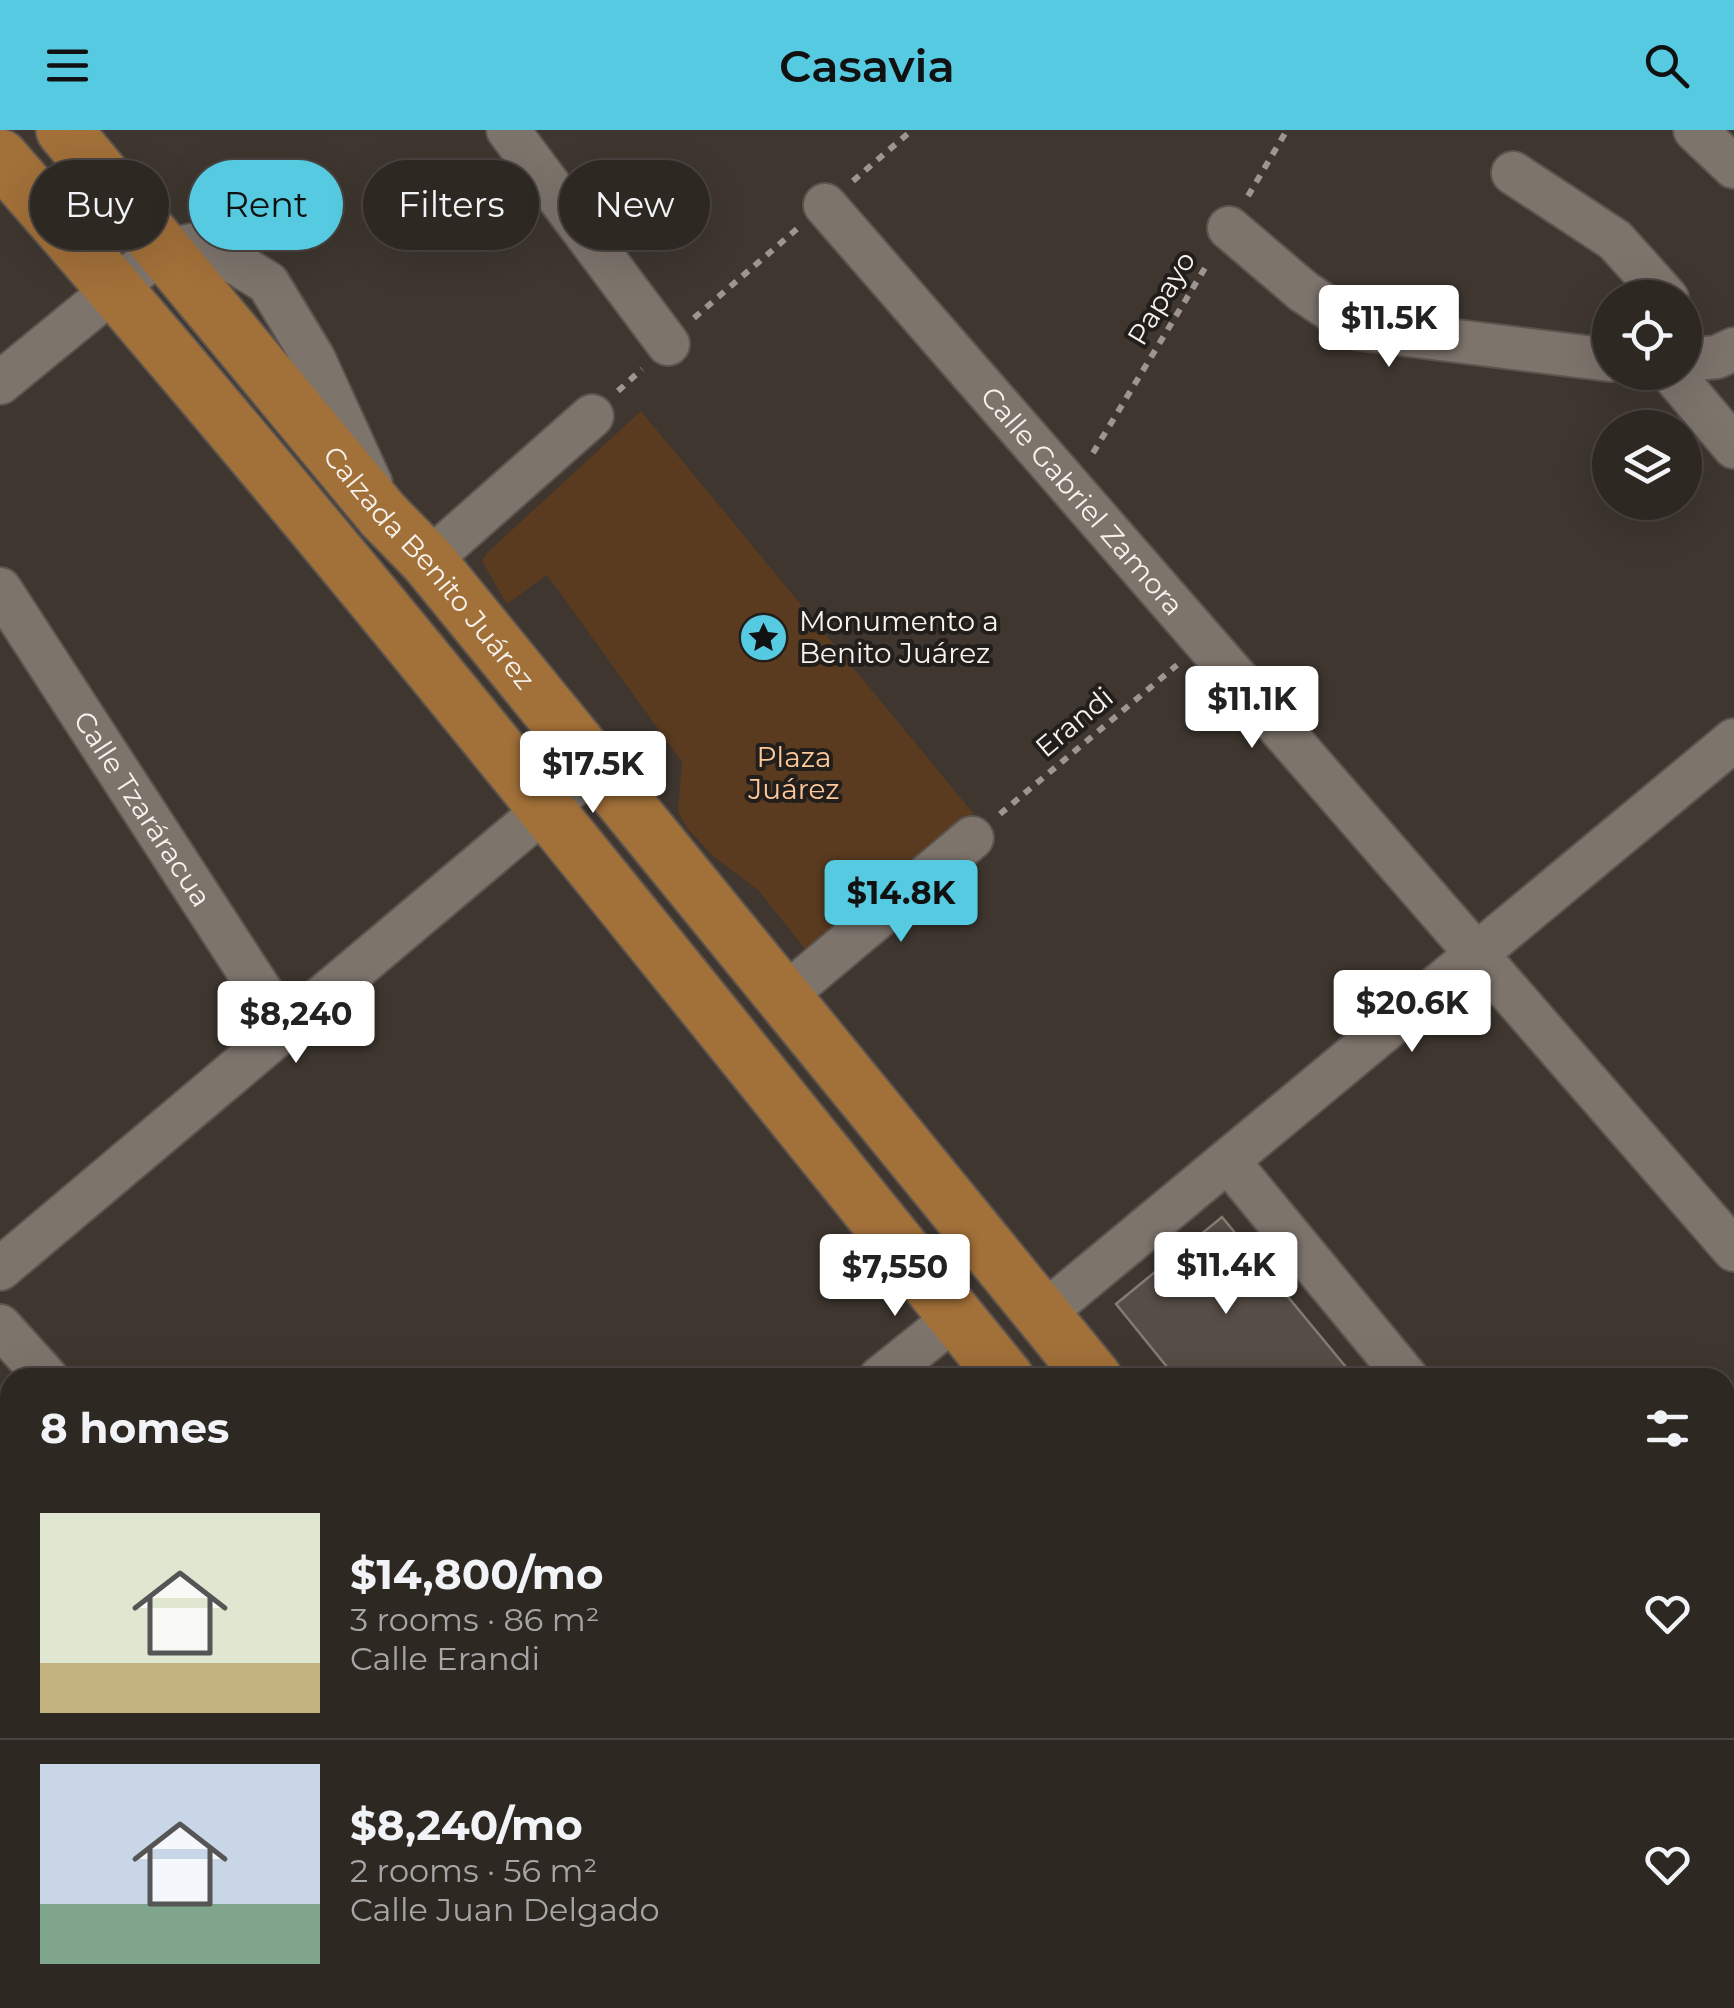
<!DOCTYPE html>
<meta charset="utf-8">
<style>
body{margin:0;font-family:Montserrat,sans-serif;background:#36302b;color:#f1f3f6;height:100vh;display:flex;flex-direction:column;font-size:38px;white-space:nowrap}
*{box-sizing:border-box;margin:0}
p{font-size:32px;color:#a7a6a6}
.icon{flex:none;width:55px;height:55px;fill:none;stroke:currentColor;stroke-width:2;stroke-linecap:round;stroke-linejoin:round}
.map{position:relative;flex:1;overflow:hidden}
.side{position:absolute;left:0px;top:1238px;width:1735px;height:642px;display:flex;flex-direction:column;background:#2e2823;border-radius:30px 30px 0 0;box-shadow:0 10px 40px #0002,0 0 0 2px #494441}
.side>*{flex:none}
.banner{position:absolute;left:30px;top:30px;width:1000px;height:90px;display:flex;gap:20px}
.fabs{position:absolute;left:1592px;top:150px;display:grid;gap:20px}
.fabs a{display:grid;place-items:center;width:110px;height:110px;border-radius:50%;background:#2e2823;box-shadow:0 10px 40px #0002,0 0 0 2px #494441;font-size:50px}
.price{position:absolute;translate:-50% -85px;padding:0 22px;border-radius:10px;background:#fff;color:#222;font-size:32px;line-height:65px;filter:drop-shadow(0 2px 5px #0008)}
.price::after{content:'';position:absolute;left:50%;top:60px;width:30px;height:22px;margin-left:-15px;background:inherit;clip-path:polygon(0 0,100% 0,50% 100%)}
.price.current{background:#55cae0;color:#111}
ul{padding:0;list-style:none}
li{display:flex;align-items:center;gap:30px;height:250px;padding:0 40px}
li+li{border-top:2px solid #494441}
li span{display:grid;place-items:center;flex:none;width:280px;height:200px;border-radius:0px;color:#555}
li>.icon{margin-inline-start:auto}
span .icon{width:120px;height:120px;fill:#fffc;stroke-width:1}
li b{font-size:42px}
h2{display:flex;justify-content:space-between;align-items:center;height:120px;padding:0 40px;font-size:42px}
.chip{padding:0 35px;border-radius:45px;background:#2e2823;box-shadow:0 10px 40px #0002,0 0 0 2px #494441;font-size:35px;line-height:90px}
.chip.current{background:#55cae0;color:#111}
header{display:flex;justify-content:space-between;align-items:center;height:130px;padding:0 40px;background:#55cae0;color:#111;font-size:45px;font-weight:600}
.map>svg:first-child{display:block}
.green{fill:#5a3b1f}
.building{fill:#564d46;stroke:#847b73;stroke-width:2.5}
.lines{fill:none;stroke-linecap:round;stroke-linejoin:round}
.street-casing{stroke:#5c544f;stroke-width:46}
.primary-casing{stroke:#5c544f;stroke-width:59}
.path{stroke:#9c9590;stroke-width:6;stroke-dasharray:8 8;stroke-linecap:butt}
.street{stroke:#7d746c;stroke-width:42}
.primary{stroke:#a27039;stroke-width:55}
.labels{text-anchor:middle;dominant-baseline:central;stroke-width:8;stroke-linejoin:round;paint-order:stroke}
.street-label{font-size:28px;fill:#f7f2ed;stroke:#221e1b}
.poi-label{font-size:28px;fill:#f7f2ed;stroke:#221e1b;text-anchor:start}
.park-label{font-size:28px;fill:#fdc89a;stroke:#221e1b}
</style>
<header><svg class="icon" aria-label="menu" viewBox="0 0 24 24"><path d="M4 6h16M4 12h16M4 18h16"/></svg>Casavia<svg class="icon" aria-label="search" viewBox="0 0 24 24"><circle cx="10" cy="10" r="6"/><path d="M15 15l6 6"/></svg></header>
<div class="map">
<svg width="1734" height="1878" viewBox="0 0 1734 1878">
<rect width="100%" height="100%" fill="#3e362f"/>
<path class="green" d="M641 281 974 684 805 819 758 760 712 725 688 699 678 682 682 632 547 445 507 474 482 431 488 422Z"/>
<path class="building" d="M1222 1087 1355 1248H1176L1116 1174Z
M770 1870H1032L1022 1878H771Z"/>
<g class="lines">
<defs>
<g id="street">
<path d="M508 0 668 214"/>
<path d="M1695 0 1734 37"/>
<path d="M1513 43 1615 110 1667 168"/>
<path id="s1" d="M825 75 1734 1120"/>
<path d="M1229 98 1304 162 1360 199 1610 230"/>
<path d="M1685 230 1717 227 1734 219"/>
<path d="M1671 242 1734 317"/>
<path d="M0 253 161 121 203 113 268 153 314 229 371 354"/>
<path d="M428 431 592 286"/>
<path id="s2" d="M0 459 285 898"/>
<path d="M783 867 972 708"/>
<path d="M1228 1031 1407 1248"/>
<path d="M0 1139 594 638"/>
<path d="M1043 1184 1734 610"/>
<path d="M0 1196 47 1248"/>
<path d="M880 1248 956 1187"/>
<path d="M1725 1370 1734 1362"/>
<path d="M1725 1629 1734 1640"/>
<path d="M579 1870 585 1878"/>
<path d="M130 1878 140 1870"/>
<path d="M1124 1878 1134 1870"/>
</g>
<g id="primary">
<path id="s3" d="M64 0 383 385 428 431 1094 1248"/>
<path d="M0 27C348 423 673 839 1006 1248"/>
<path d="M1515 1870 1522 1878"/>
<path d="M1601 1870 1607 1878"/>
</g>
</defs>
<use href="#street" class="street-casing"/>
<use href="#primary" class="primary-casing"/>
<path class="path" d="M853 51 912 0
M1248 66 1287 0
M694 188 798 98
M618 261 642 239
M1093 323 1208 133
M1000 684 1177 535"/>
<use href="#street" class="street"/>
<use href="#primary" class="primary"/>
</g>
<defs>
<symbol id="sight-disc" viewBox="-11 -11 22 22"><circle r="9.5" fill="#55cae0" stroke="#221e1b"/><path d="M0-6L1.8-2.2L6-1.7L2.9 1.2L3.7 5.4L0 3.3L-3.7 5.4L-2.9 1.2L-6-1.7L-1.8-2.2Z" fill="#111"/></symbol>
</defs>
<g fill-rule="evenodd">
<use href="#sight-disc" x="736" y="480" width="55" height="55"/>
</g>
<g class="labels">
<g class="street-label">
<text transform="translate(1161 168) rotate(-59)">Papayo</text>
<text stroke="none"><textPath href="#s1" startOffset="392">Calle Gabriel Zamora</textPath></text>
<text stroke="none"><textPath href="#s3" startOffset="570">Calzada Benito Juárez</textPath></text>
<text transform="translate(1074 592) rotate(-40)">Erandi</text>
<text stroke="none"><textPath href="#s2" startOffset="262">Calle Tzaráracua</textPath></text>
</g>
<g class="poi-label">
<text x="799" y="491">Monumento a<tspan x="799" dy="32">Benito Juárez</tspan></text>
</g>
<g class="park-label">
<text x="794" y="627">Plaza<tspan x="794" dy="32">Juárez</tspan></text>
</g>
</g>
</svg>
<div class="fabs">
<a><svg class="icon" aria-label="locate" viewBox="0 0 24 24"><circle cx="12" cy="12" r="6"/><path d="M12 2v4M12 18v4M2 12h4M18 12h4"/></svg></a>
<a><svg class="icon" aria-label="layers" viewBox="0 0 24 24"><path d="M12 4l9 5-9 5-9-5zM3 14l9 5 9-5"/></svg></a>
</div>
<b class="price" style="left:1389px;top:240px">$11.5K</b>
<b class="price" style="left:1252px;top:621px">$11.1K</b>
<b class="price" style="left:593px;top:686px">$17.5K</b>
<b class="price current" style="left:901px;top:815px">$14.8K</b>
<b class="price" style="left:1412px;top:925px">$20.6K</b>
<b class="price" style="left:296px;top:936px">$8,240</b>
<b class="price" style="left:1226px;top:1187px">$11.4K</b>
<b class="price" style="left:895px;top:1189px">$7,550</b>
<div class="banner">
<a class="chip">Buy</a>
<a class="chip current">Rent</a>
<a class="chip">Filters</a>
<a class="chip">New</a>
</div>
<section class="side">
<h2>8 homes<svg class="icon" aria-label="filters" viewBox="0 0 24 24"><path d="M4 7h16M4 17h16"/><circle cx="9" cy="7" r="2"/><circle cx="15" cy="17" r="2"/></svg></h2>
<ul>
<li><span style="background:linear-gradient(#dfe7d0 75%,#c2b280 0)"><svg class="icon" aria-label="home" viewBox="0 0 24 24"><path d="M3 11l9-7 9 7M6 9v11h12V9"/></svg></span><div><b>$14,800/mo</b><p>3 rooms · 86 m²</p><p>Calle Erandi</p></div><svg class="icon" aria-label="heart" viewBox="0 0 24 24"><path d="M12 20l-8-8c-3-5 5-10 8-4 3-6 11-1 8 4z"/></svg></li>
<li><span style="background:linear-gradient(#c9d6e8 70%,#7fa58c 0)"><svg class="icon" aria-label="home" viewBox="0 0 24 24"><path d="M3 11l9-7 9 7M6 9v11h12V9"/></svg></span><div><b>$8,240/mo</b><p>2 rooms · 56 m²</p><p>Calle Juan Delgado</p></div><svg class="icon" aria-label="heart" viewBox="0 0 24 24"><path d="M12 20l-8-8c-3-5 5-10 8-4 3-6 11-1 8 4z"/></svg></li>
</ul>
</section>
</div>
